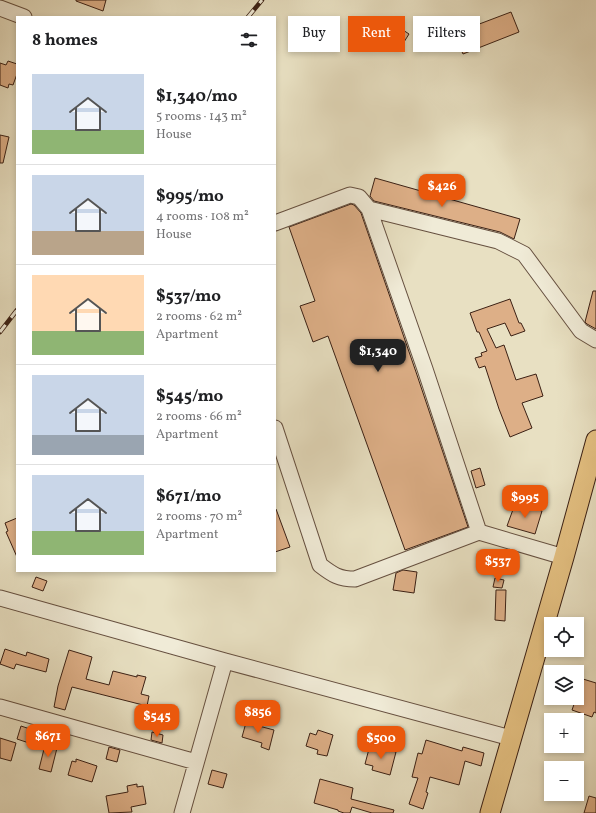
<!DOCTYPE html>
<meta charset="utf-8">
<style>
body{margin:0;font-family:Vollkorn,serif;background:#f2f2f2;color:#202124;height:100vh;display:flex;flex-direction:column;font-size:15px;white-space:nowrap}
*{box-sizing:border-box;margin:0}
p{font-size:13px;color:#757577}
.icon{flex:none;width:22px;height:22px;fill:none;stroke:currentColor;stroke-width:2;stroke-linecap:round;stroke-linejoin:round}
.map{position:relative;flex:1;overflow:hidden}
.panel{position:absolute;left:16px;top:16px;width:260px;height:556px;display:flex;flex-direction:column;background:#fff;border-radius:0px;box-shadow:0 2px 6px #0003}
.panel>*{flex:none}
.banner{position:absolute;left:288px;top:16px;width:248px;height:36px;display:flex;gap:8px}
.tools{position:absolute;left:544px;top:617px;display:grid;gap:8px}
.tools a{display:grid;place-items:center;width:40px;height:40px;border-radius:0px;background:#fff;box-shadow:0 2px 6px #0003;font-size:20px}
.price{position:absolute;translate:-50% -34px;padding:0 9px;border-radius:8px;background:#ea580c;color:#fff;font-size:13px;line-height:26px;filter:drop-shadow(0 1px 2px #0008)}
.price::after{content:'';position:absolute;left:50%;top:24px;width:12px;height:9px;margin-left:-6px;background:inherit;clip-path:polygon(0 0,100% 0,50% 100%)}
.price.current{background:#222;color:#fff}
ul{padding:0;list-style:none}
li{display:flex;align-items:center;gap:12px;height:100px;padding:0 16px}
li+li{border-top:1px solid #e0e0e0}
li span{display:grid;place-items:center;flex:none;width:112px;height:80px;border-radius:0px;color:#555}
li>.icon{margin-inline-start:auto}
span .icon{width:48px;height:48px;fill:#fffc;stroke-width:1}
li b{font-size:17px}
h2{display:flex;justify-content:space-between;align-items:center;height:48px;padding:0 16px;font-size:17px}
.tag{padding:0 14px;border-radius:0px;background:#fff;box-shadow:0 2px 6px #0003;font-size:14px;line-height:36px}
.tag.current{background:#ea580c;color:#fff}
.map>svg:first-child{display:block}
.building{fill:#ddaf87;stroke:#3b2014}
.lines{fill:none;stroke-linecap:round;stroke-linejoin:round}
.minor-casing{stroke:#665040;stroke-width:17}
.major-casing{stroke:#3b2014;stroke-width:21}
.minor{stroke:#f0ebd7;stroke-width:15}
.major{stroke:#e4c081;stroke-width:19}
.rail-casing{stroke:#3b2014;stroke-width:4.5}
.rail{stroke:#f0ebd7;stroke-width:3;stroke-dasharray:9;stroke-linecap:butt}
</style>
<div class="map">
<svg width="596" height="813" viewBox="0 0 596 813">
<rect width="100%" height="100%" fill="#e8e0c2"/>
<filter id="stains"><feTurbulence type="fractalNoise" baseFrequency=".005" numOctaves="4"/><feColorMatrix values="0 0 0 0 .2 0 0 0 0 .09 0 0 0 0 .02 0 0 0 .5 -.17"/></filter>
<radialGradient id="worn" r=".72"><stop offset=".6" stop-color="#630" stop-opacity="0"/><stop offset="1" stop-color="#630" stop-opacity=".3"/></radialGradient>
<path class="building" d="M76 0H106L103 11 76 1Z
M511 12 519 32 463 54 459 45 479 37 474 26Z
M397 26 409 34 399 50 386 42Z
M8 61 17 64V74L13 85 9 84 8 88 0 85V63L6 65Z
M0 135 9 137 3 163H0Z
M375 178 520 219 514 239 500 232 374 201 370 196Z
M351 204 354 205 361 213 416 372 468 527 405 550 328 336 313 342 300 306 315 301 289 227Z
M593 291H596V329L587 324 585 322Z
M510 299 519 323H521L525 331 511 336 505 323 487 329 496 348 504 345 516 380 536 374 543 396 522 403 532 428 510 437 499 409 485 366 479 368 475 358 482 356 481 353 487 351 479 332H477L470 313Z
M480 468 485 485 476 488 471 471Z
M515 504 533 510 534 509 542 511 535 534 507 526Z
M276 509 290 547 275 552V510Z
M17 518V557L6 532 8 531 5 523Z
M403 570 417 572 414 593 393 590 396 573Z
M36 577 47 581 43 591 32 587Z
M495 578 504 580 502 588 493 587Z
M496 590H506L505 621 495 620Z
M5 649 26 656 27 652 49 659 46 672 16 664 14 669 0 664Z
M69 650 92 657 86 679 109 685 113 671 137 677V675L146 677 141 694 149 696 147 706 72 687 65 710 54 707 58 686Z
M583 679 596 683V713L594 712 592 717 572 710Z
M247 719 256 721 255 725 274 730 269 750 261 747 262 743 242 737Z
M21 726 33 730 29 743 17 739Z
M318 730 333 735 327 756 317 754 318 750 306 746 310 733 316 735Z
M152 732 163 735 162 743 151 740Z
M0 738 16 743 11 761 0 758Z
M426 740 462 751 463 747 484 753 481 766 465 761 459 785 430 777 426 792 428 793 423 809 409 804 418 778 412 777 418 753 422 754Z
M45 745 57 748 51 772 39 769Z
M370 745 396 752 390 775 372 770 373 766 365 764Z
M109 747 120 750 117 762 106 759Z
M76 759 97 766 92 782 68 775 72 761 76 762Z
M212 770 227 774 223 788 208 784Z
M320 779 353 788 351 799 394 810 393 813H372L352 807 350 813H344L338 811V810L314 803Z
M137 784V787L143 786 146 804 131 807 132 812 109 813 106 796 128 792 127 786Z
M589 796 596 798V813H584Z"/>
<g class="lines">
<defs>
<path id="minor" d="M0 8 24 17
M369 209 425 369 479 532 564 557
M275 223 350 195 359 197 369 209 498 241 524 254 581 331 596 340
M275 428 320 565C333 575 339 579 355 579L479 532
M0 598 225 661 511 738
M0 707 196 762
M182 813 225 661"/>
<path id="major" d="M490 813 564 557 596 440"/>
</defs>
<use href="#minor" class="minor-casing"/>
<use href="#major" class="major-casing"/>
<use href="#minor" class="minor"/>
<use href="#major" class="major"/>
<defs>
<path id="rail" d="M248 17 262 0
M0 332 17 310"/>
</defs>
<use href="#rail" class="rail-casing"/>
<use href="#rail" class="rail"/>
</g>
<rect width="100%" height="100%" filter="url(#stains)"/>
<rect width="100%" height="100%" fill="url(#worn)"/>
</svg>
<div class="tools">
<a><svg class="icon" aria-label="locate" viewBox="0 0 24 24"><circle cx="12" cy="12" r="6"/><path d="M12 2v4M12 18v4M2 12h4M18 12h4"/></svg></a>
<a><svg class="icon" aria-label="layers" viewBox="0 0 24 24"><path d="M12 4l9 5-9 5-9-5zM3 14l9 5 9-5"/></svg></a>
<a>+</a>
<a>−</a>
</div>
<b class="price" style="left:442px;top:208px">$426</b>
<b class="price current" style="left:378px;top:373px">$1,340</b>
<b class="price" style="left:525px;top:519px">$995</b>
<b class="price" style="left:498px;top:583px">$537</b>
<b class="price" style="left:258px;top:734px">$856</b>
<b class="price" style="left:157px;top:738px">$545</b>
<b class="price" style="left:48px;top:758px">$671</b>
<b class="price" style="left:381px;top:760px">$500</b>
<div class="banner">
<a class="tag">Buy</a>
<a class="tag current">Rent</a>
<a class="tag">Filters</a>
</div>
<section class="panel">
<h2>8 homes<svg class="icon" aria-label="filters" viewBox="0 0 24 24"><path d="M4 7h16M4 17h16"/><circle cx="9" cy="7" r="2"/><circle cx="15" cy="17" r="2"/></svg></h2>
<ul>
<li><span style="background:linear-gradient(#c9d6e8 70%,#8fb573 0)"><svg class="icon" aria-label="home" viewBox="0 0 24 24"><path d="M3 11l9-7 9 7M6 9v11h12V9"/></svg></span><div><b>$1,340/mo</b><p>5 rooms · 143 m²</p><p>House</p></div></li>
<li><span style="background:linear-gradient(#c9d6e8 70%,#b9a48a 0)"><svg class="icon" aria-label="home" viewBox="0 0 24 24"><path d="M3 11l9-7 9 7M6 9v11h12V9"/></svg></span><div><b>$995/mo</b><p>4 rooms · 108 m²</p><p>House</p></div></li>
<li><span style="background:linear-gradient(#ffd9b3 70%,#8fb573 0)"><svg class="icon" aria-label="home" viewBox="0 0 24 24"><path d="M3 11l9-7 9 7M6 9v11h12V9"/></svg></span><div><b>$537/mo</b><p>2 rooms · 62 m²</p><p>Apartment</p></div></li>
<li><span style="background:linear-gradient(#c9d6e8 75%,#9aa5b1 0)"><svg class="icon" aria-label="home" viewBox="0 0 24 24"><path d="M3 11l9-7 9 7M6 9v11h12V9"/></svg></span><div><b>$545/mo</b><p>2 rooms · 66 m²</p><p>Apartment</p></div></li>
<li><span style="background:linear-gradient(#c9d6e8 70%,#8fb573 0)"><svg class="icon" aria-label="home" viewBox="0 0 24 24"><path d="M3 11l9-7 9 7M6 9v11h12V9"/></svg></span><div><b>$671/mo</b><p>2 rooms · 70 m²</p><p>Apartment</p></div></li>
</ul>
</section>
</div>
